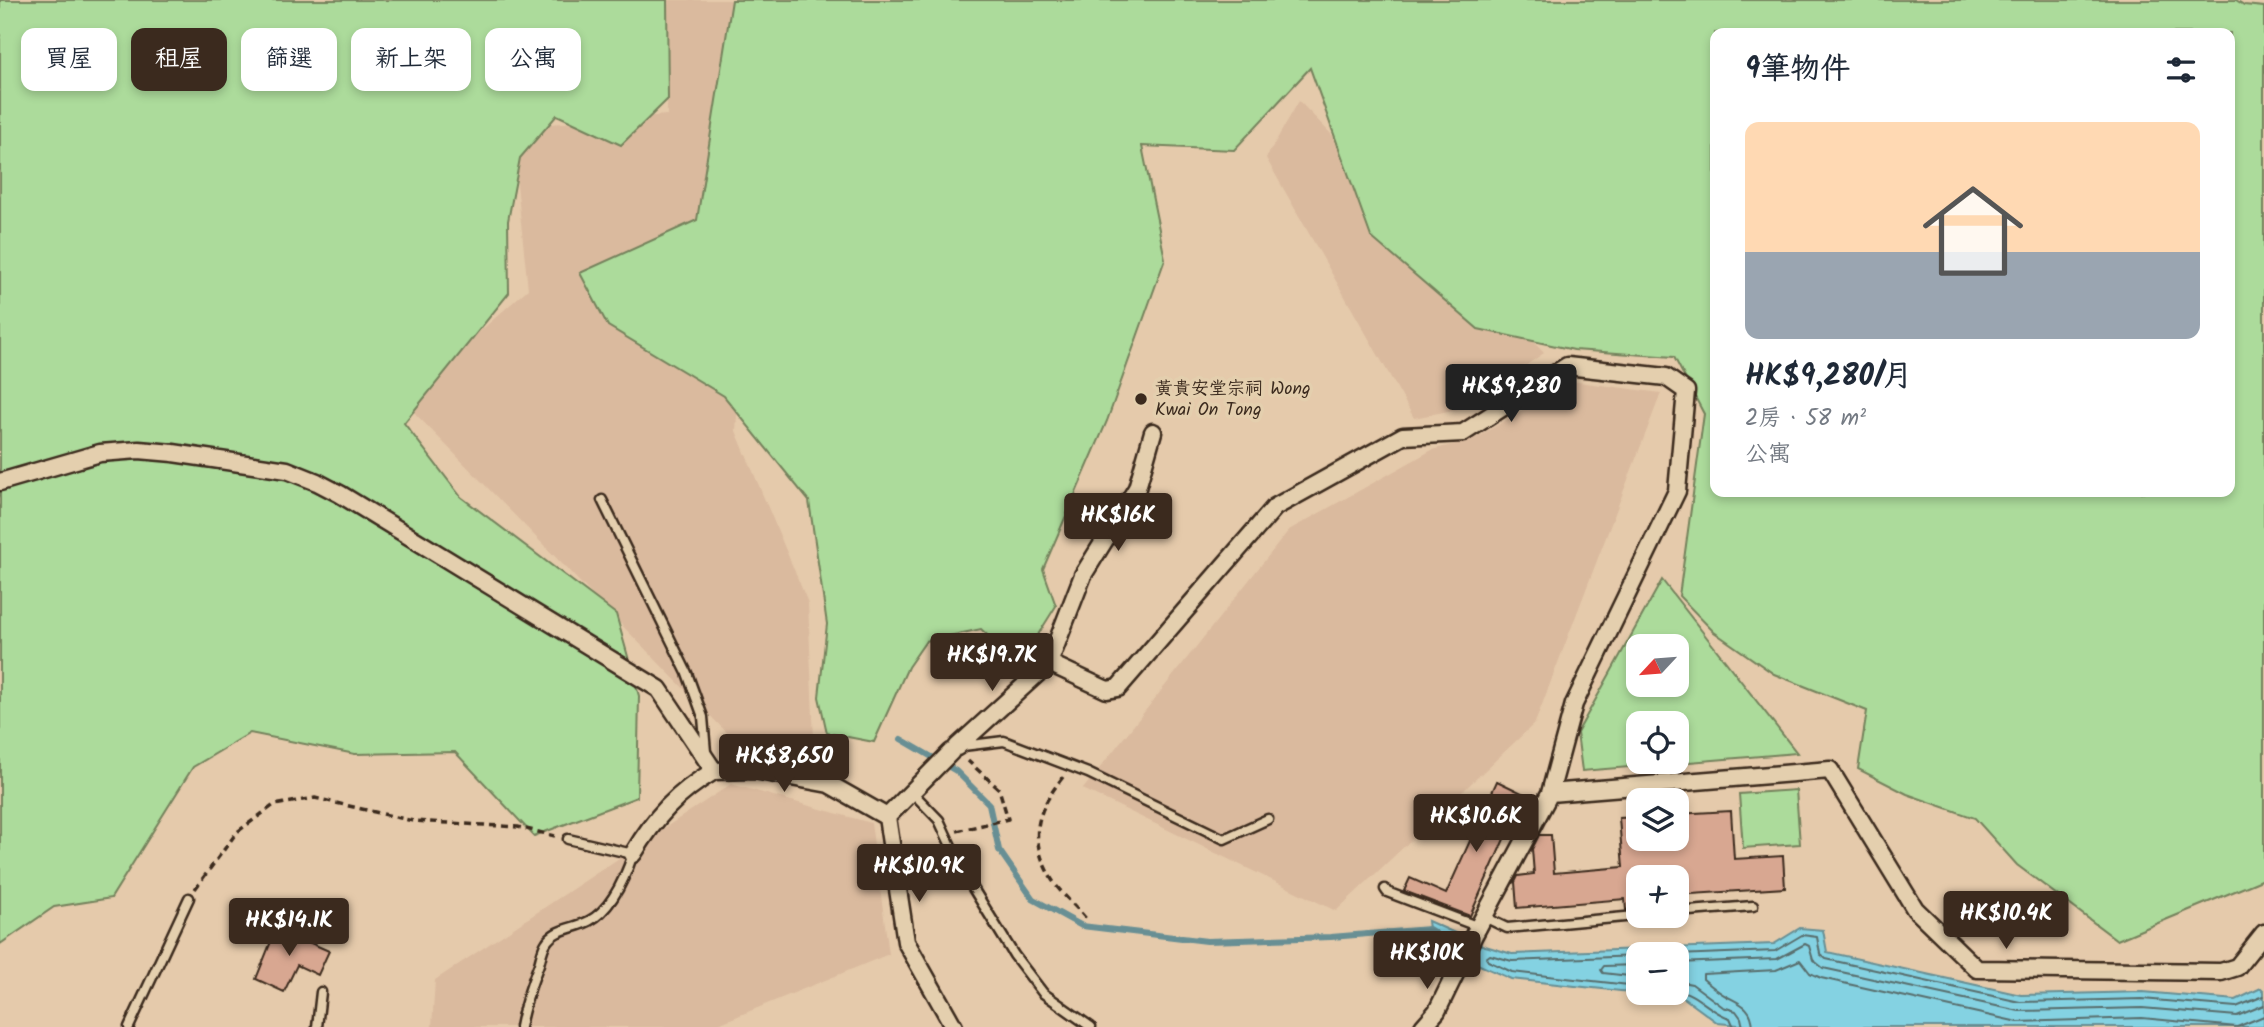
<!DOCTYPE html>
<html lang="zh-TW">
<meta charset="utf-8">
<style>
body{margin:0;font-family:Kalam,"LXGW WenKai TC",sans-serif;background:#f2f2f3;color:#1f2937;height:100vh;display:flex;flex-direction:column;font-size:26px;white-space:nowrap}
*{box-sizing:border-box;margin:0}
p{font-size:23px;color:#747a83}
.icon{flex:none;width:38px;height:38px;fill:none;stroke:currentColor;stroke-width:2;stroke-linecap:round;stroke-linejoin:round}
.map{position:relative;flex:1;overflow:hidden}
.drawer{position:absolute;left:1710px;top:28px;width:525px;height:469px;display:flex;flex-direction:column;background:#fff;border-radius:14px;box-shadow:0 4px 10px #0003}
.drawer>*{flex:none}
.hud{position:absolute;left:21px;top:28px;width:665px;height:63px;display:flex;gap:14px}
.needle{width:46px;rotate:244deg}
.fabs{position:absolute;left:1626px;top:634px;display:grid;gap:14px}
.fabs a{display:grid;place-items:center;width:63px;height:63px;border-radius:14px;background:#fff;box-shadow:0 4px 10px #0003;font-size:35px}
.price{position:absolute;translate:-50% -60px;padding:0 16px;border-radius:7px;background:#3b2a1e;color:#fff;font-size:23px;line-height:46px;filter:drop-shadow(0 2px 4px #0008)}
.price::after{content:'';position:absolute;left:50%;top:42px;width:21px;height:16px;margin-left:-10px;background:inherit;clip-path:polygon(0 0,100% 0,50% 100%)}
.price.on{background:#222;color:#fff}
ul{padding:0;list-style:none}
li{display:grid;align-content:center;gap:14px;height:371px;padding:0 35px}
li+li{border-top:2px solid #e0e1e3}
li span{display:grid;place-items:center;height:217px;border-radius:14px;color:#555}
li>.icon{margin-inline-start:auto}
span .icon{width:126px;height:126px;fill:#fffc;stroke-width:1}
li b{font-size:30px}
h2{display:flex;justify-content:space-between;align-items:center;height:84px;padding:0 35px;font-size:30px}
.pill{padding:0 24px;border-radius:14px;background:#fff;box-shadow:0 4px 10px #0003;font-size:24px;line-height:63px}
.pill.on{background:#3b2a1e;color:#fff}
.map>svg:first-child{display:block}
.built{fill:#daba9e}
.green{fill:#acdb9b;stroke:#74825c;stroke-width:2;fill-rule:evenodd}
.water{fill:#84d2e2;stroke:#678f94;stroke-width:2;fill-rule:evenodd}
.lines{fill:none;stroke-linecap:round;stroke-linejoin:round}
.shore{stroke:#586d6c;stroke-width:2}
.stream{stroke:#678f94;stroke-width:6}
.building{fill:#d8a791;stroke:#3b2a1e;stroke-width:2}
.lane-casing{stroke:#3b2a1e;stroke-width:13}
.street-casing{stroke:#3b2a1e;stroke-width:21}
.path{stroke:#3b2a1e;stroke-width:3.5;stroke-dasharray:7 5;stroke-linecap:butt}
.lane{stroke:#e4cfae;stroke-width:8}
.street{stroke:#e4cfae;stroke-width:16}
.poi-dot{fill:#3b2a1e;stroke:#e4cfae;stroke-width:2.5}
.labels{text-anchor:middle;dominant-baseline:central;stroke-width:7;stroke-linejoin:round;paint-order:stroke}
.poi-label{font-size:18px;fill:#3b2a1e;stroke:#e4cfae;text-anchor:start}
</style>
<div class="map">
<svg width="2264" height="1027" viewBox="0 0 2264 1027">
<rect width="100%" height="100%" fill="#e5caab"/>
<filter id="ink" filterUnits="userSpaceOnUse"><feTurbulence type="fractalNoise" baseFrequency=".0143" numOctaves="2"/><feDisplacementMap in="SourceGraphic" scale="14" xChannelSelector="R" yChannelSelector="G"/><feConvolveMatrix kernelMatrix="1 2 1 2 8 2 1 2 1" color-interpolation-filters="sRGB"/></filter>
<g filter="url(#ink)">
<path class="built" d="M668 0H762L736 431 808 603 814 740 733 739 402 400 528 289 511 127 667 115Z
M1299 101 1544 353 1463 408 1414 418 1266 158Z
M1571 381 1661 393 1535 723 1336 911 1083 789 1289 530 1432 450 1474 439Z
M731 784 871 823 889 954 711 1027H432L435 980Z"/>
<path class="green" d="M0 0H667L668 99 621 145 557 115 520 158 508 221 509 293 404 423 461 497 616 614 639 696 637 797 534 836 455 752 355 754 250 733 193 767 111 898 54 907 0 944Z
M732 0H2236L2244 5 2264 7V879L2117 940 2017 865 1975 818 1907 794 1858 769 1867 711 1774 674 1714 632 1679 596 1704 414 1674 357 1574 350 1478 329 1371 237 1310 68 1234 150 1142 146 1165 259 1107 421 1043 569 1056 606 1019 665 981 629 926 641 908 667 874 742 827 733 819 697 827 624 809 501 724 396 608 326 580 273 697 220ZM1715 33H2230V492H1715Z
M1662 580 1797 753 1582 771 1577 733ZM1638 646H1676V684H1638ZM1638 723H1676V761H1638Z
M1796 790 1800 844 1743 848 1739 794Z"/>
<path class="water" d="M1428 921 1482 945 1512 954 1774 944 1800 928 1823 930 1827 952 2021 995 2143 992 2236 1000 2261 988 2264 991V1027H1759L1718 1023 1684 998 1511 979 1457 955 1427 937 1429 929ZM1638 954H1676V992H1638Z"/>
<g class="lines">
<path class="shore" d="M1676 955 1775 951 1802 935 1817 937 1820 954 1826 959 2020 1002 2142 999 2236 1007 2264 996
M1638 956 1512 961 1490 955 1486 958 1488 961 1512 972 1638 986
M1676 963 1777 959 1805 944 1809 946 1813 960 1823 968 2019 1011 2142 1008 2237 1016 2264 1005
M1638 965 1604 966 1601 970 1603 973 1638 977
M1676 981 1692 984 1723 1007 1736 1011 1741 1018 1743 1027
M1676 990C1697 992 1710 1013 1730 1018L1734 1027
M1753 1027C1752 1007 1741 1004 1726 996 1718 992 1710 985 1703 979V974L1776 970 1800 960 1810 973 1821 978 2018 1022 2142 1018 2237 1027 2264 1016"/>
<path class="stream" d="M901 739 956 771 989 804 999 850 1033 899 1082 926 1207 941 1331 937 1429 929 1435 933"/>
</g>
<path class="building" d="M1497 781 1524 794 1470 916 1404 891 1410 878 1446 894Z
M1731 811 1734 859 1783 856 1785 888 1676 895V877H1638V909L1626 910 1625 899 1517 908 1515 882 1518 876 1534 874 1532 849 1539 835H1551L1554 873 1623 867 1619 818 1638 817V838H1676V814Z
M278 924 299 933 297 937 329 951 318 975 297 965 284 992 256 979Z"/>
<g class="lines">
<defs>
<path id="lane" d="M602 500 687 673 703 717 706 752
M963 746 1004 741 1088 773 1224 839 1268 819
M911 791 939 820 963 872 1014 955 1043 993 1091 1027
M1385 889 1387 892 1479 927
M1676 912 1753 906
M1484 917 1507 928 1646 915
M129 1027 189 898
M317 1027 321 992
M520 1027C524 1005 531 985 539 964 541 958 542 949 546 943 555 928 574 929 589 921 612 909 625 878 633 854L568 839"/>
<path id="street" d="M0 482 100 453 139 450 173 453 287 470 317 482 340 494 659 689 714 771 754 770 829 784 887 817
M1049 663 1107 690 1118 688 1275 507 1403 436 1463 433 1567 366 1666 377 1686 391 1677 491 1574 704 1550 793 1474 935 1437 1011 1423 1027
M957 747 1049 663 1083 575 1137 488 1153 432
M951 752 887 817 906 942 954 1027
M1550 793 1830 770 1915 909 1977 969 2221 972 2237 967 2264 933
M633 854C655 817 677 793 714 771"/>
</defs>
<use href="#lane" class="lane-casing"/>
<use href="#street" class="street-casing"/>
<path class="path" d="M1063 777C1036 811 1028 838 1051 878 1060 893 1076 906 1087 920
M957 831 1008 819 999 789 968 761
M195 889 237 832 274 805 315 798 413 821 518 827 555 836"/>
<use href="#lane" class="lane"/>
<use href="#street" class="street"/>
</g>
</g>
<circle class="poi-dot" cx="1141" cy="399" r="7"/>
<g class="labels">
<g class="poi-label">
<text x="1155" y="389">黃貴安堂宗祠 Wong<tspan x="1155" dy="21">Kwai On Tong</tspan></text>
</g>
</g>
</svg>
<div class="fabs">
<a><svg class="needle" viewBox="-14 -14 28 28"><path d="M0-13l5 13h-10z" fill="#e53935"/><path d="M0 13l5-13h-10z" fill="#747a83"/></svg></a>
<a><svg class="icon" aria-label="locate" viewBox="0 0 24 24"><circle cx="12" cy="12" r="6"/><path d="M12 2v4M12 18v4M2 12h4M18 12h4"/></svg></a>
<a><svg class="icon" aria-label="layers" viewBox="0 0 24 24"><path d="M12 4l9 5-9 5-9-5zM3 14l9 5 9-5"/></svg></a>
<a>+</a>
<a>−</a>
</div>
<b class="price on" style="left:1511px;top:424px">HK$9,280</b>
<b class="price" style="left:1118px;top:553px">HK$16K</b>
<b class="price" style="left:992px;top:693px">HK$19.7K</b>
<b class="price" style="left:784px;top:794px">HK$8,650</b>
<b class="price" style="left:1476px;top:854px">HK$10.6K</b>
<b class="price" style="left:919px;top:904px">HK$10.9K</b>
<b class="price" style="left:2006px;top:951px">HK$10.4K</b>
<b class="price" style="left:289px;top:958px">HK$14.1K</b>
<b class="price" style="left:1427px;top:991px">HK$10K</b>
<div class="hud">
<a class="pill">買屋</a>
<a class="pill on">租屋</a>
<a class="pill">篩選</a>
<a class="pill">新上架</a>
<a class="pill">公寓</a>
</div>
<section class="drawer">
<h2>9筆物件<svg class="icon" aria-label="filters" viewBox="0 0 24 24"><path d="M4 7h16M4 17h16"/><circle cx="9" cy="7" r="2"/><circle cx="15" cy="17" r="2"/></svg></h2>
<ul>
<li><span style="background:linear-gradient(#ffd9b3 60%,#9aa5b1 0)"><svg class="icon" aria-label="home" viewBox="0 0 24 24"><path d="M3 11l9-7 9 7M6 9v11h12V9"/></svg></span><div><b>HK$9,280/月</b><p>2房 · 58 m²</p><p>公寓</p></div></li>
</ul>
</section>
</div>
